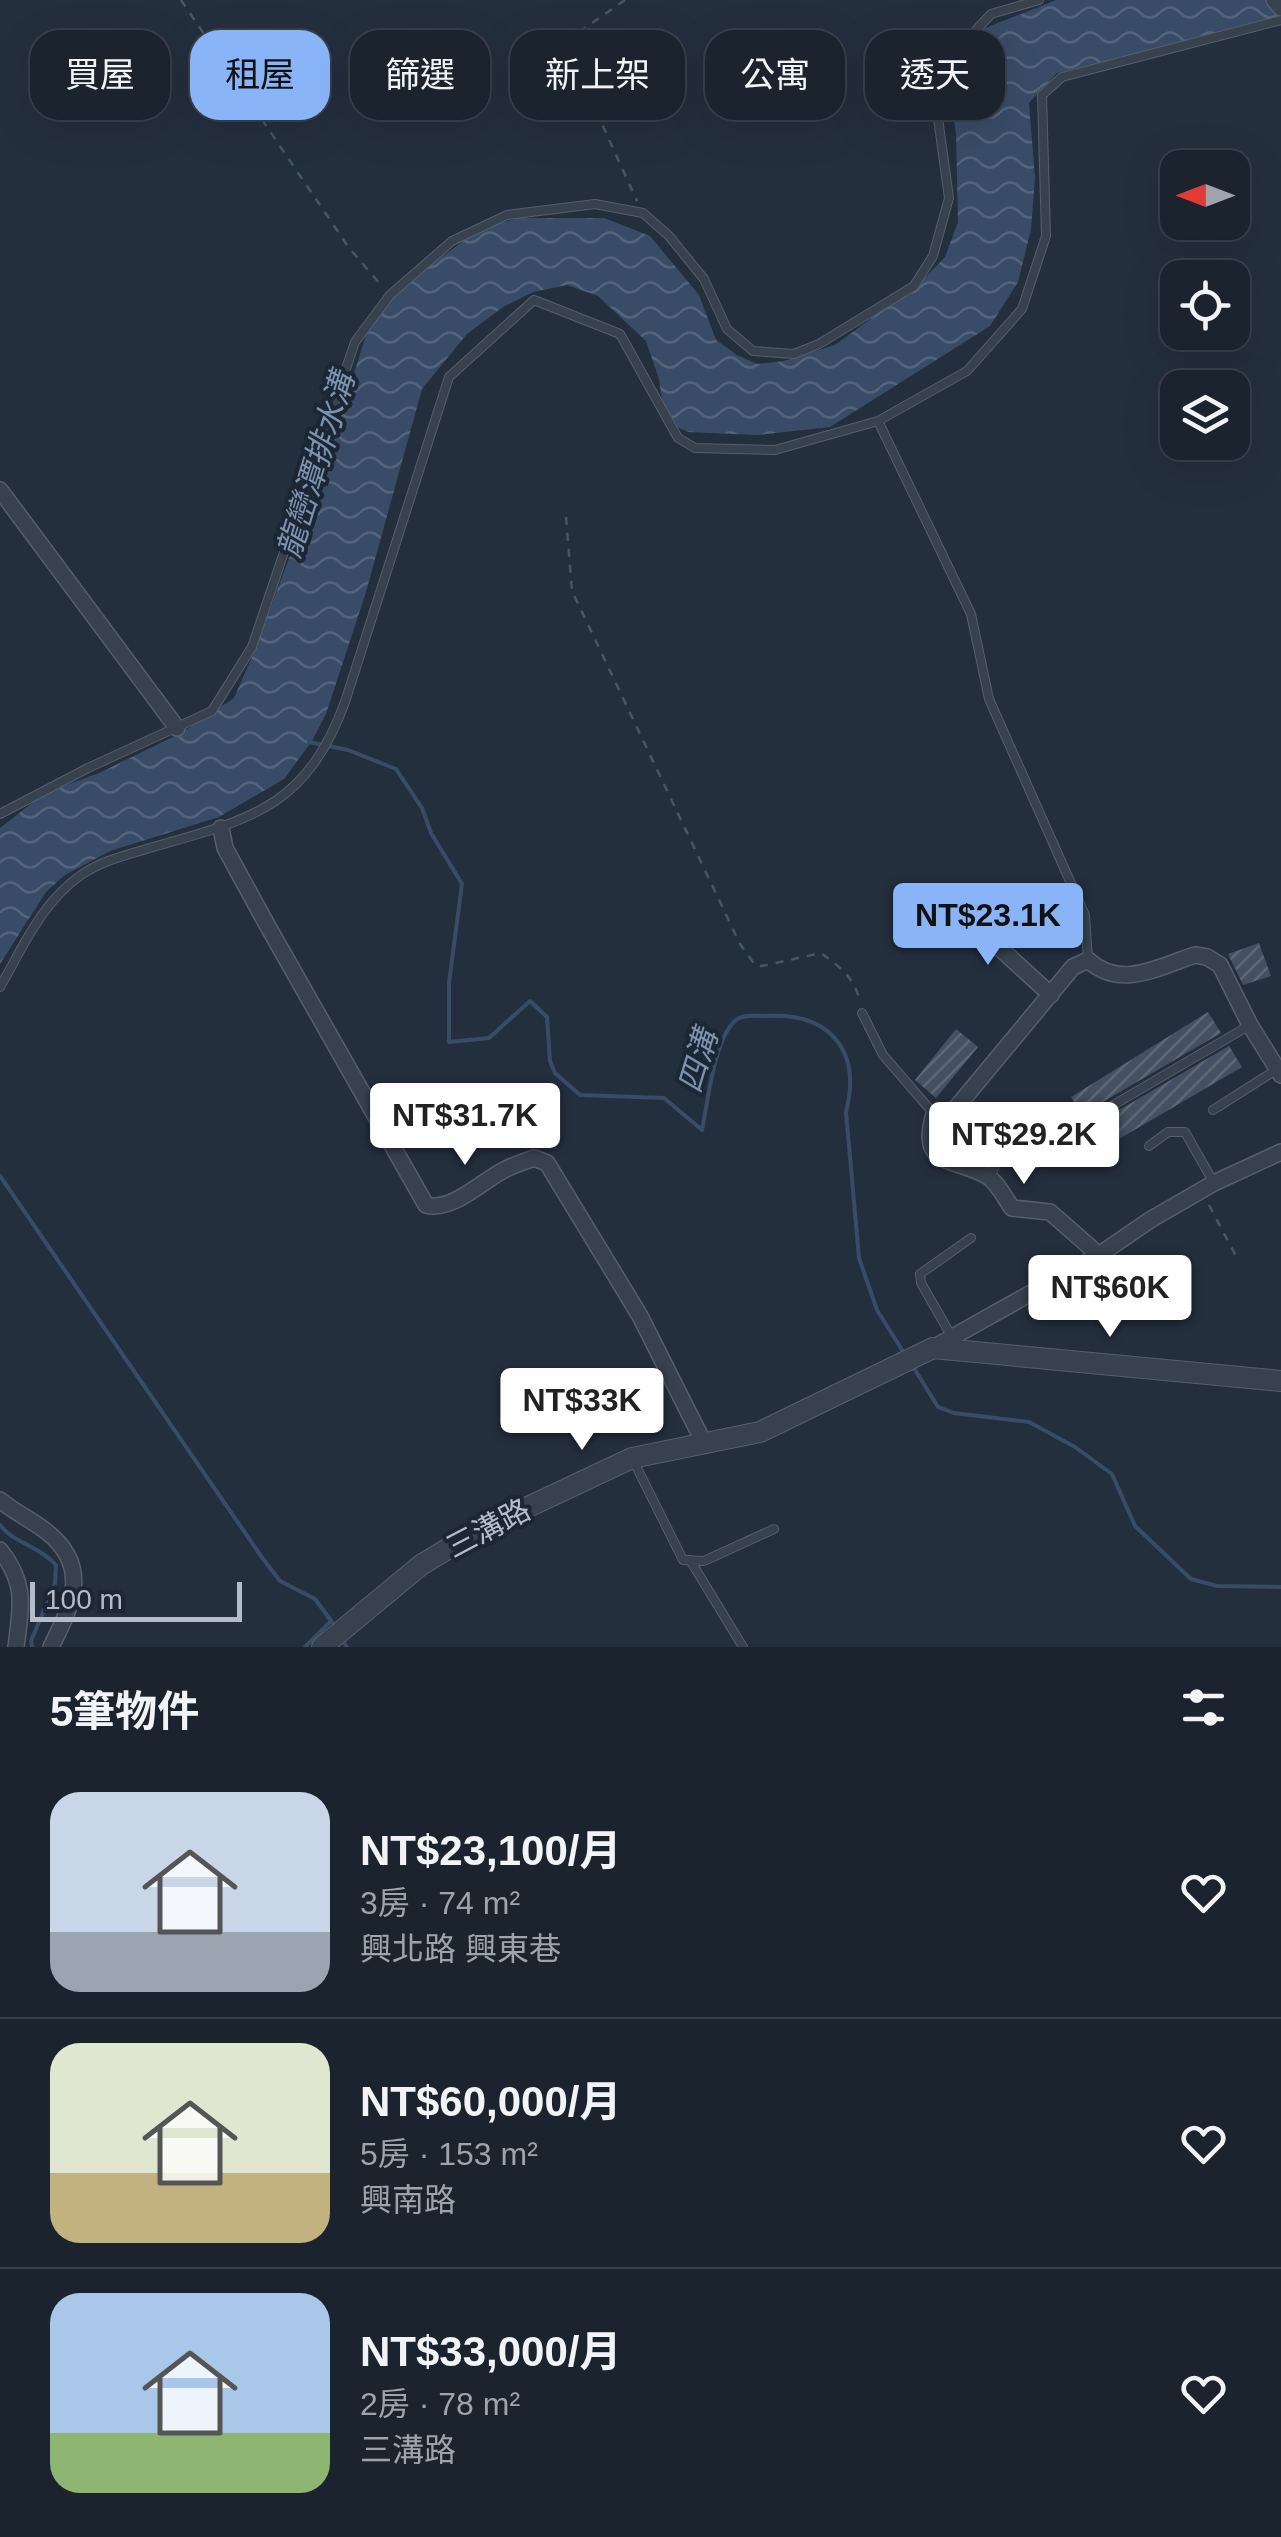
<!DOCTYPE html>
<html lang="zh-TW">
<meta charset="utf-8">
<style>
body{margin:0;font-family:Helvetica,"Noto Sans TC",sans-serif;background:#242b36;color:#f1f3f6;height:100vh;display:flex;flex-direction:column;font-size:38px;white-space:nowrap}
*{box-sizing:border-box;margin:0}
p{font-size:32px;color:#a0a4aa}
.icon{flex:none;width:55px;height:55px;fill:none;stroke:currentColor;stroke-width:2;stroke-linecap:round;stroke-linejoin:round}
.map{position:relative;height:1647px;overflow:hidden}
.details{display:flex;flex-direction:column;background:#1b232e;flex:1}
.details>*{flex:none}
.hud{position:absolute;left:30px;top:30px;width:1222px;height:90px;display:flex;gap:20px}
.needle{width:65px;rotate:270deg}
.buttons{position:absolute;left:1160px;top:150px;display:grid;gap:20px}
.buttons a{display:grid;place-items:center;width:90px;height:90px;border-radius:20px;background:#1b232e;box-shadow:0 10px 40px #0002,0 0 0 2px #39404a;font-size:50px}
.scale{position:absolute;left:30px;bottom:25px;width:212px;box-sizing:border-box;padding-left:10px;border:5px solid #b4bcc9;border-top:0;font-size:28px;line-height:35px;white-space:nowrap;color:#b4bcc9;-webkit-text-stroke:8px #1d2633;paint-order:stroke}
.price{position:absolute;translate:-50% -85px;padding:0 22px;border-radius:10px;background:#fff;color:#222;font-size:32px;line-height:65px;filter:drop-shadow(0 2px 5px #0008)}
.price::after{content:'';position:absolute;left:50%;top:60px;width:30px;height:22px;margin-left:-15px;background:inherit;clip-path:polygon(0 0,100% 0,50% 100%)}
.price.selected{background:#8ab4f8;color:#111}
ul{padding:0;list-style:none}
li{display:flex;align-items:center;gap:30px;height:250px;padding:0 50px}
li+li{border-top:2px solid #39404a}
li span{display:grid;place-items:center;flex:none;width:280px;height:200px;border-radius:30px;color:#555}
li>.icon{margin-inline-start:auto}
span .icon{width:120px;height:120px;fill:#fffc;stroke-width:1}
li b{font-size:42px}
h2{display:flex;justify-content:space-between;align-items:center;height:120px;padding:0 50px;font-size:42px}
.chip{padding:0 35px;border-radius:30px;background:#1b232e;box-shadow:0 10px 40px #0002,0 0 0 2px #39404a;font-size:35px;line-height:90px}
.chip.selected{background:#8ab4f8;color:#111}
.map>svg:first-child{display:block}
.water{fill:url(#water-waves)}
.lines{fill:none;stroke-linecap:round;stroke-linejoin:round}
.stream{stroke:#394c67;stroke-width:4}
.building{fill:url(#building-hatch)}
.service-casing{stroke:#565f6c;stroke-width:10}
.minor-casing{stroke:#565f6c;stroke-width:18}
.tertiary-casing{stroke:#565f6c;stroke-width:22}
.path{stroke:#44595c;stroke-width:2.5;stroke-dasharray:8 8;stroke-linecap:butt}
.service{stroke:#38414e;stroke-width:8}
.minor{stroke:#38414e;stroke-width:15}
.tertiary{stroke:#38414e;stroke-width:20}
.labels{text-anchor:middle;dominant-baseline:central;stroke-width:8;stroke-linejoin:round;paint-order:stroke}
.street-label{font-size:30px;fill:#b4bcc9;stroke:#1d2633}
.water-label{font-size:32px;font-style:italic;fill:#7c92b1;stroke:#1d2633}
</style>
<div class="map">
<svg width="1281" height="1647" viewBox="0 0 1281 1647">
<defs>
<pattern id="water-waves" width="16" height="10" patternUnits="userSpaceOnUse" patternTransform="scale(2.5)"><rect width="16" height="10" fill="#394c67"/><path d="M0 5q4-4 8 0t8 0" fill="none" stroke="#53647b"/></pattern>
<pattern id="building-hatch" width="6" height="6" patternUnits="userSpaceOnUse" patternTransform="scale(2.5)"><rect width="6" height="6" fill="#455162"/><path d="M-1 1l2-2M0 6l6-6M5 7l2-2" fill="none" stroke="#5d6877"/></pattern>
</defs>
<rect width="100%" height="100%" fill="#242f3e"/>
<path class="water" d="M1056 0H1281V24L1178 43 1057 73 1029 103 1035 178 1031 229 1018 282 990 326 830 427 758 435 688 432 665 421 659 379 646 341 598 296 567 285 533 292 503 307 467 334 422 389 366 592 326 714 312 741 284 779 219 817 110 851 65 875 46 892 0 964V828L45 793 99 773 181 733 234 698 252 657 331 447 366 335 385 304 433 263 480 229 518 218H604L650 236 699 295 716 340 737 355 757 364 784 361 835 345 921 282 945 257 958 222 956 133 951 103 960 60 978 31Z"/>
<g class="lines">
<path class="stream" d="M309 742 348 750 396 769 422 808 431 833 462 884 449 983V1042L489 1038 530 1001 547 1017 550 1061 555 1073 580 1095 664 1098 702 1130C708 1102 714 1038 736 1020 743 1014 757 1016 766 1016 829 1012 862 1050 846 1112L859 1258 877 1310 904 1353
M0 1176 263 1559 280 1581 315 1599 332 1622
M912 1365 938 1407 954 1413 1029 1422 1075 1447 1112 1474 1135 1526 1191 1579 1217 1586 1281 1587
M0 1525C12 1542 39 1546 56 1565L55 1584 31 1641 32 1647
M345 1644 347 1647
M305 1647 331 1621"/>
</g>
<path class="building" d="M1259 943 1271 976 1243 985 1228 954Z
M1208 1012 1221 1033 1082 1114 1071 1097Z
M956 1029 978 1047 936 1098 915 1080Z
M1229 1046 1242 1067 1102 1149 1090 1127Z
M1073 1136 1078 1157 1022 1172 1017 1151Z"/>
<g class="lines">
<defs>
<path id="service" d="M878 421 971 614 989 699 1085 915 1088 960
M0 814 88 768 212 711 252 647 355 342 390 295 452 241 507 215 595 204 643 213 669 236 704 279 727 329 753 351 794 354 819 344 914 286 933 256 949 198 938 118 937 87 944 65 991 14 1039 0
M0 987C23 947 42 902 81 875 103 860 127 855 153 847 251 819 306 808 345 702L449 377 534 300 620 334 678 438 695 448 775 450 878 421 967 371 1022 309 1046 236 1042 95 1062 77 1281 20
M862 1013 883 1055 934 1114
M1213 1110 1276 1070
M1149 1146 1168 1132H1185L1214 1183
M990 1177 1005 1145 1086 1121 1250 1025
M952 1337 921 1283 920 1274 971 1238
M632 1458 683 1560 704 1561 774 1529
M690 1560 743 1647"/>
<path id="minor" d="M1274 0 1281 8
M0 490 177 728
M221 828 225 848 266 923 426 1205C452 1212 482 1181 504 1170 513 1165 524 1162 534 1158L547 1163 640 1316 705 1445
M956 908 1051 995
M1099 1255 1050 1212 1012 1208C1005 1198 997 1182 987 1176 953 1157 918 1167 934 1114H951L1073 967 1088 960C1121 990 1158 967 1195 955L1207 957 1220 965 1250 1025 1281 1075
M933 1348 1099 1255 1150 1220 1214 1183 1281 1152
M0 1500C14 1512 32 1520 47 1532 91 1567 72 1605 51 1647
M0 1550C27 1584 21 1606 16 1647"/>
<path id="tertiary" d="M322 1647 421 1565 475 1532 632 1458 760 1432 933 1348 1281 1381"/>
</defs>
<use href="#service" class="service-casing"/>
<use href="#minor" class="minor-casing"/>
<use href="#tertiary" class="tertiary-casing"/>
<path class="path" d="M181 0 349 248 382 286
M625 0 572 37 571 56 637 201
M566 517 572 591 740 944 755 965 762 966 821 953C840 967 855 978 860 1002
M1209 1205 1237 1258"/>
<use href="#service" class="service"/>
<use href="#minor" class="minor"/>
<use href="#tertiary" class="tertiary"/>
</g>
<g class="labels">
<g class="street-label">
<text transform="translate(488 1528) rotate(-28)">三溝路</text>
</g>
<g class="water-label">
<text transform="translate(316 465) rotate(-73)">龍巒潭排水溝</text>
<text transform="translate(698 1061) rotate(-73)">四溝</text>
</g>
</g>
</svg>
<div class="buttons">
<a><svg class="needle" viewBox="-14 -14 28 28"><path d="M0-13l5 13h-10z" fill="#e53935"/><path d="M0 13l5-13h-10z" fill="#a0a4aa"/></svg></a>
<a><svg class="icon" aria-label="locate" viewBox="0 0 24 24"><circle cx="12" cy="12" r="6"/><path d="M12 2v4M12 18v4M2 12h4M18 12h4"/></svg></a>
<a><svg class="icon" aria-label="layers" viewBox="0 0 24 24"><path d="M12 4l9 5-9 5-9-5zM3 14l9 5 9-5"/></svg></a>
</div>
<div class="scale">100 m</div>
<b class="price selected" style="left:988px;top:968px">NT$23.1K</b>
<b class="price" style="left:465px;top:1168px">NT$31.7K</b>
<b class="price" style="left:1024px;top:1187px">NT$29.2K</b>
<b class="price" style="left:1110px;top:1340px">NT$60K</b>
<b class="price" style="left:582px;top:1453px">NT$33K</b>
<div class="hud">
<a class="chip">買屋</a>
<a class="chip selected">租屋</a>
<a class="chip">篩選</a>
<a class="chip">新上架</a>
<a class="chip">公寓</a>
<a class="chip">透天</a>
</div>
</div>
<section class="details">
<h2>5筆物件<svg class="icon" aria-label="filters" viewBox="0 0 24 24"><path d="M4 7h16M4 17h16"/><circle cx="9" cy="7" r="2"/><circle cx="15" cy="17" r="2"/></svg></h2>
<ul>
<li><span style="background:linear-gradient(#c9d6e8 70%,#9aa5b1 0)"><svg class="icon" aria-label="home" viewBox="0 0 24 24"><path d="M3 11l9-7 9 7M6 9v11h12V9"/></svg></span><div><b>NT$23,100/月</b><p>3房 · 74 m²</p><p>興北路 興東巷</p></div><svg class="icon" aria-label="heart" viewBox="0 0 24 24"><path d="M12 20l-8-8c-3-5 5-10 8-4 3-6 11-1 8 4z"/></svg></li>
<li><span style="background:linear-gradient(#dfe7d0 65%,#c2b280 0)"><svg class="icon" aria-label="home" viewBox="0 0 24 24"><path d="M3 11l9-7 9 7M6 9v11h12V9"/></svg></span><div><b>NT$60,000/月</b><p>5房 · 153 m²</p><p>興南路</p></div><svg class="icon" aria-label="heart" viewBox="0 0 24 24"><path d="M12 20l-8-8c-3-5 5-10 8-4 3-6 11-1 8 4z"/></svg></li>
<li><span style="background:linear-gradient(#a9c7e8 70%,#8fb573 0)"><svg class="icon" aria-label="home" viewBox="0 0 24 24"><path d="M3 11l9-7 9 7M6 9v11h12V9"/></svg></span><div><b>NT$33,000/月</b><p>2房 · 78 m²</p><p>三溝路</p></div><svg class="icon" aria-label="heart" viewBox="0 0 24 24"><path d="M12 20l-8-8c-3-5 5-10 8-4 3-6 11-1 8 4z"/></svg></li>
</ul>
</section>
